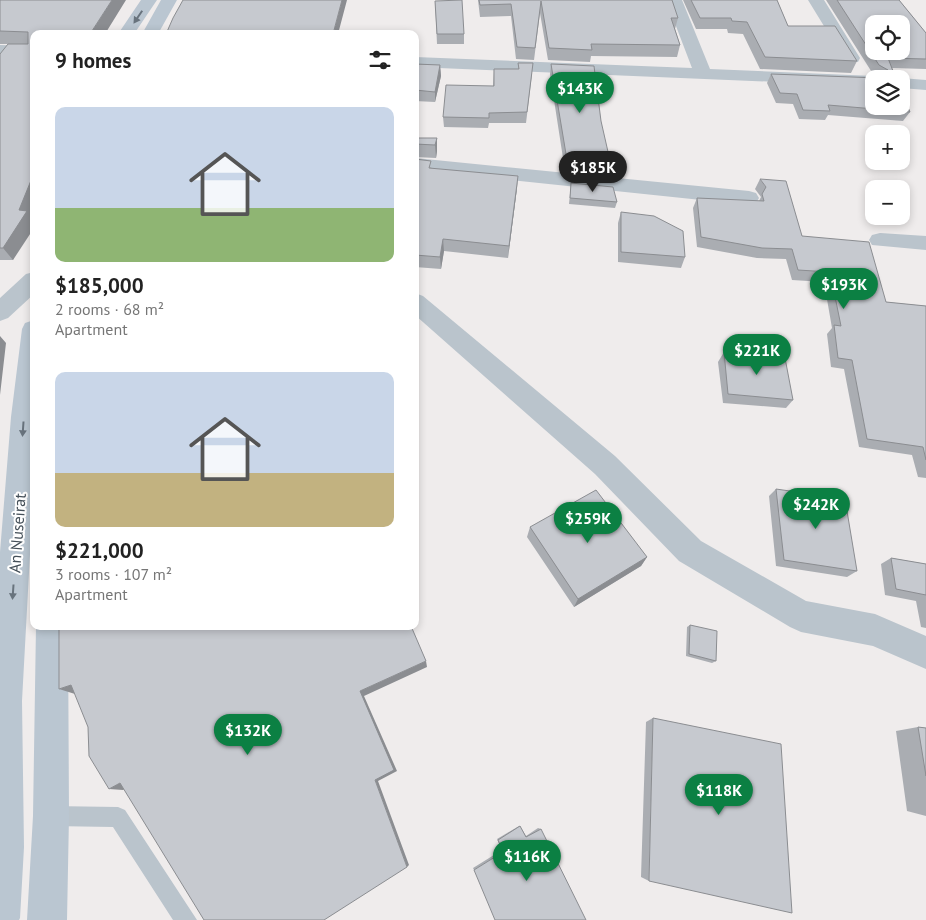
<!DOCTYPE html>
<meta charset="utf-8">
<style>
body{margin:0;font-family:"PT Sans",sans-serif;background:#f2f2f2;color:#222;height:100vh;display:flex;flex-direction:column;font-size:19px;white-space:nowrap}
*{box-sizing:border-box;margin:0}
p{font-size:16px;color:#767676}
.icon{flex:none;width:28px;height:28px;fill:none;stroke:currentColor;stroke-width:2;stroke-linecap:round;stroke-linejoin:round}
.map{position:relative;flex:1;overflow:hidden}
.side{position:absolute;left:30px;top:30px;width:389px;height:600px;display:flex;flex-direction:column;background:#fff;border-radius:10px;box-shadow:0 2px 8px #0003}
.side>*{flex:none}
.controls{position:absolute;left:865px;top:15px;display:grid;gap:10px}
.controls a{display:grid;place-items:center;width:45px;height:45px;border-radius:10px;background:#fff;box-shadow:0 2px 8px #0003;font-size:25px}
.price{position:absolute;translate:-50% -42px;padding:0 11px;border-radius:18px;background:#0b8043;color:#fff;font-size:16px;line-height:32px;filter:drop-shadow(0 1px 2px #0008)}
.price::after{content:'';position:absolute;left:50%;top:30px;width:15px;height:11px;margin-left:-8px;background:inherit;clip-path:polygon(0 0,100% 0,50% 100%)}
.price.current{background:#222;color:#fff}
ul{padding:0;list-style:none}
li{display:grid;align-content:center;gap:10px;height:265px;padding:0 25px}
li span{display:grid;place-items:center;height:155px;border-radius:10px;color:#555}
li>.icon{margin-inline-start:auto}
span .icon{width:90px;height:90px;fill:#fffc;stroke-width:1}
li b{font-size:21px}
h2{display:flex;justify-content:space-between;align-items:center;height:60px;padding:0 25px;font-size:21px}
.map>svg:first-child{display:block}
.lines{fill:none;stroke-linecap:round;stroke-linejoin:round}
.service{fill:#bac4cc;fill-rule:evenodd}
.minor{fill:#bac4cc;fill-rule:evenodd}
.tertiary{fill:#bac4cc;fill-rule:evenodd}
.secondary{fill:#bac6d1;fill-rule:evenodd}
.wall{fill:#aaadb2}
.shaded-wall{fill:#8b8d91}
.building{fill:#c6c9cf;stroke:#8b8d91;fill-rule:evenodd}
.oneway{fill:#68737d}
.labels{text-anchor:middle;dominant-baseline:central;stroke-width:4;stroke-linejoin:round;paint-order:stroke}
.street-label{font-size:16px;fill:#455059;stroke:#fff}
</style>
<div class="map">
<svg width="926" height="920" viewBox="0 0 926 920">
<rect width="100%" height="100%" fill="#efecec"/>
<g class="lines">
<path class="service" d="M51 806 118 807 125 810 197 920H173L113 827 51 826 44 823 41 816 44 809Z"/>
<path class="minor" d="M666 0H682L710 69 874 76 881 79H874V86L415 67V57L692 68Z
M808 0H824L860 58 858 62H846Z
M901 78 926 80V90L901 88V79H897Z
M415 158 749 191 756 193 759 198 756 203 749 205 415 170Z
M880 233 926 236V250L872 245 869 240 872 235Z
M34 272V294L8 318 0 321V298L26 274Z
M415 293 423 296 615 456 701 541 806 601 875 614 926 636V669L873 646 801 632 790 627 679 561 595 474 415 315Z"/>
<path class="tertiary" d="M0 45 34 46V56L0 55Z"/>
<path class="secondary" d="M141 0H157L134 34H118Z
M161 0H177L158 34H142Z
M34 320V481L22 701 24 847 20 918 19 920H0V552L11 417 22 329 25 323Z
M36 626H68L69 816 67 920H27L33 816Z"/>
</g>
<path class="wall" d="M0 0 34 34V209L13 260H0V54L19 44H0Z
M478 0H672L678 18 675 29 680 45 677 57 591 56 590 62 548 60 540 13 534 60 516 59 511 16 480 17Z
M683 0H777L788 26 857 61 851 73 760 69 743 34 728 33 727 29H696Z
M826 0H899L926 33V69L892 68 910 112 903 121 828 115 825 120 799 119 793 104 776 103 767 83 771 74 877 78 878 77 873 74Z
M435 1 464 34V44H437Z
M518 63 532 74 526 123H489L488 128 444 127 443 117 493 86 494 69H518Z
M415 64 440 65 441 76 435 102 415 101Z
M551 64 611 165 608 175 565 171 550 74Z
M415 138H437V151L436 158 415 157Z
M415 159 432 168 517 188 508 258 444 251 441 269 415 267Z
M760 179 802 236 886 302 926 306V478L918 477 912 455 859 447 844 369 831 367 827 334 832 328 824 282 792 280 786 259 757 258 697 247 693 208 697 198 759 201 761 197 755 189Z
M571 183 617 202 615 208 569 204Z
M621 212 685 257 681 268 618 262V223Z
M724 352 793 400 786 408 723 403 718 362Z
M776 489 857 571 847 577 776 566 769 496Z
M530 527 647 557 641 566 574 607 527 537Z
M891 558 926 564V628L921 627 916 601 885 595 881 564Z
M690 625 716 661 712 663 686 656 687 627Z
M653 718 649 881 641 877 646 722Z
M918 727 926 728V816L907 811 896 731Z
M519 826H520L526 836 538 828 541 829 474 870 473 868 502 850 497 839Z"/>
<path class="shaded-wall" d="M112 0H126L105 34H90Z
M342 0H347L338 34H333Z
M440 65 441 76 435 102V92Z
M437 138V151L436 158 435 145Z
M34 173V209L31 216 34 220V228L13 260 3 248Z
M518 176 517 188 508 258 509 246Z
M443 239 444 251 441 269 440 257Z
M0 336 6 343 0 395Z
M647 557 641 566 574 607 578 599Z
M426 661 427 667 364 696 397 771 378 781 409 865 407 867 375 780 360 691Z
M71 685 87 689 75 694 59 689Z
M120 783 135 784 123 790 109 789Z"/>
<path class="building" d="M0 0H112L90 34H34V173L19 210 27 211 3 248H0V54L8 44H28V32L0 31Z
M183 0H342L333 34H166L173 18Z
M462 0 464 34H437L435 1Z
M479 0H672L678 18H671L680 45 591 44 592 50 549 48 541 1 535 48 517 47 511 4 480 5Z
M691 0H777L788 26H835L857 61 765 57 747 22 732 21 731 18H700Z
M837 0H899L926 33V59L888 58 896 79H874V106H901V91L910 112 828 105 830 111 803 110 797 94 780 93 771 74 879 78 881 71 888 70 879 65ZM874 24H901V51H874Z
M518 63H533L527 112 489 113V118L443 117 446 85 494 86V69H519Z
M415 64 440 65 435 92 415 90Z
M551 64 594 66 601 121 611 165 567 160Z
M415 138H437L435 145 415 144Z
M415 159 431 161 429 168 518 176 509 246 443 239 440 257 415 255Z
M760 179 786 181 802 236 869 242 886 302 926 306V460L923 447 867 439 852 360 838 358 834 325 841 326 830 272 798 270 792 249 762 248 701 237 697 198 764 201 762 194 766 187Z
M571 183 613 187 617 202 570 198Z
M621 212 654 216 683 231 685 257 621 252Z
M724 352 785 358 793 400 728 394Z
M776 489 845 499 857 571 784 560Z
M596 490 647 557 578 599 530 527Z
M891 558 926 564V595L896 589Z
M690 625 717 631 716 661 689 654Z
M59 626H411L426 661 360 691 394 770 375 780 407 867 324 920H204L120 783 109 789 89 756 88 727 71 685 59 689Z
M653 718 781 744 792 913 649 881Z
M918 727 926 728V776Z
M520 826 526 837 541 829 586 920H495L474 870 503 852 498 840Z"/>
<defs><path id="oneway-solid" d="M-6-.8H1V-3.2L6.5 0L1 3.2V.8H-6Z" transform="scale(1.25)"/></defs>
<g class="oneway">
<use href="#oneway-solid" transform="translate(138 17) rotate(124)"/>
<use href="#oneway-solid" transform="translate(23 429) rotate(94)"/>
<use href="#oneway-solid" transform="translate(13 592) rotate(94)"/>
</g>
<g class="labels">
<g class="street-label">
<text transform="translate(17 533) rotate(-86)">An Nuseirat</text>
</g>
</g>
</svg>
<div class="controls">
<a><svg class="icon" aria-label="locate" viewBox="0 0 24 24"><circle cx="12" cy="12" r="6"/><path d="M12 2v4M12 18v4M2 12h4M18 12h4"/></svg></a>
<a><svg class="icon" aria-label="layers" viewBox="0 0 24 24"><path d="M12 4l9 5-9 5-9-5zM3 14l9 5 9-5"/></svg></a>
<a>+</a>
<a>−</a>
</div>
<b class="price" style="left:580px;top:114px">$143K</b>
<b class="price current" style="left:593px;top:193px">$185K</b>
<b class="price" style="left:844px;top:310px">$193K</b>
<b class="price" style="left:757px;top:376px">$221K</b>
<b class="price" style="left:816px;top:530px">$242K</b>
<b class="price" style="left:588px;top:544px">$259K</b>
<b class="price" style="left:248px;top:756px">$132K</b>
<b class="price" style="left:719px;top:816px">$118K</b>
<b class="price" style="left:527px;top:882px">$116K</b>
<section class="side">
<h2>9 homes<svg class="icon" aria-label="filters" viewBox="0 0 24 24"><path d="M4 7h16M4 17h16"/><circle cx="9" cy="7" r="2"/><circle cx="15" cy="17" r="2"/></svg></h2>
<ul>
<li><span style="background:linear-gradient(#c9d6e8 65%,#8fb573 0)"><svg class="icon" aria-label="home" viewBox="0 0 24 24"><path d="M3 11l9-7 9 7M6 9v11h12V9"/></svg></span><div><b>$185,000</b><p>2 rooms · 68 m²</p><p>Apartment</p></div></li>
<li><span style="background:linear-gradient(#c9d6e8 65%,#c2b280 0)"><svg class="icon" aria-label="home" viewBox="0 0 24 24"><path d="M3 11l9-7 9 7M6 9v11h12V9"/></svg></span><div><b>$221,000</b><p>3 rooms · 107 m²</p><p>Apartment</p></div></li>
</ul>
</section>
</div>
